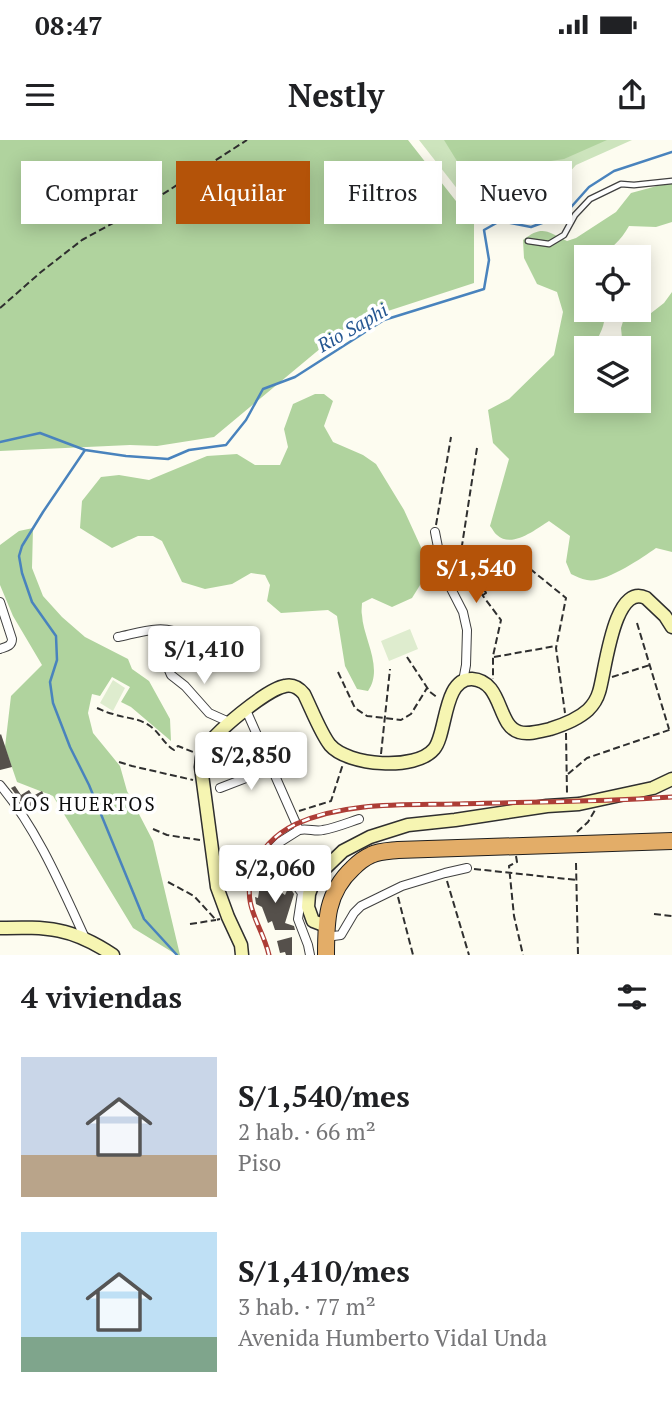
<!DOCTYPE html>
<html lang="es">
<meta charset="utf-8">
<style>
body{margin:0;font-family:"PT Serif",serif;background:#f2f2f2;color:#202124;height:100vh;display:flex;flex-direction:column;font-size:26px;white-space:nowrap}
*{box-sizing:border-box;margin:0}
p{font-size:23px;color:#757577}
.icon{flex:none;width:38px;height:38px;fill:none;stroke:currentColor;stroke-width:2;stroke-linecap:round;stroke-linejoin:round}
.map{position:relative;height:815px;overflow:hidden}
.side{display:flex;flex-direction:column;background:#fff;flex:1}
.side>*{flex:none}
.hud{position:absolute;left:21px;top:21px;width:630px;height:63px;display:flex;gap:14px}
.buttons{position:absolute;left:574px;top:105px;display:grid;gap:14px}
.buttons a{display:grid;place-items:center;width:77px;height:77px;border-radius:0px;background:#fff;box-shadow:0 4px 18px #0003;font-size:35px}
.price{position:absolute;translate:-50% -60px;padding:0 16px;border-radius:7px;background:#fff;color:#222;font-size:23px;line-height:46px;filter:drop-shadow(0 2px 4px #0008)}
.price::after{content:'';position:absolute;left:50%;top:42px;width:21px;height:16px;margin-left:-10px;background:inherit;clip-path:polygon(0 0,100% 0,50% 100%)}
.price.current{background:#b45309;color:#fff}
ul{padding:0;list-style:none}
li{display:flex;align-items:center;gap:21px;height:175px;padding:0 21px}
li span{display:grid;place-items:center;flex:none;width:196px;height:140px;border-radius:0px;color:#555}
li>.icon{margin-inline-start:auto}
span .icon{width:84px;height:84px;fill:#fffc;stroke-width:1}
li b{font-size:30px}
h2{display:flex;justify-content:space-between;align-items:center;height:84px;padding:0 21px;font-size:30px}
.chip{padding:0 24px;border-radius:0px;background:#fff;box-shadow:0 4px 18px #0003;font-size:24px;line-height:63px}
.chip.current{background:#b45309;color:#fff}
.status{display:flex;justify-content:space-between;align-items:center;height:49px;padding:0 35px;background:#fff;direction:ltr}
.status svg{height:19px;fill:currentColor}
header{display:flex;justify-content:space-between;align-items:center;height:91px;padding:0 21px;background:#fff;font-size:32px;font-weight:700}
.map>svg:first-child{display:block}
.green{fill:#cde4bd}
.forest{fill:#b0d39e}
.pitch{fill:#deecce}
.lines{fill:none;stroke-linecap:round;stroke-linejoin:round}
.stream{stroke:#4983bd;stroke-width:2.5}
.building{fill:#55504b}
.lane-casing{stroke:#404040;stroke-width:7}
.street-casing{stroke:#404040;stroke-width:10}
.secondary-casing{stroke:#2f2f2f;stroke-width:15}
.highway-casing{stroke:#1e1e1e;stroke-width:18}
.path{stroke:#2f2f2f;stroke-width:2;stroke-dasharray:7 3.5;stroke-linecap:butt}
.lane{stroke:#fff;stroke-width:4.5}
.street{stroke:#fff;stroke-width:8}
.secondary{stroke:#f6f5b2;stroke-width:12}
.highway{stroke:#e3ad68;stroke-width:16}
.rail-casing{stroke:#ad3d36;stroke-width:5}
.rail{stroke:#fff;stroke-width:2.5;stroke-dasharray:8;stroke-linecap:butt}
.labels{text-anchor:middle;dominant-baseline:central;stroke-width:7;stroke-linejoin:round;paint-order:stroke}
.water-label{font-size:19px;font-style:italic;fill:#255691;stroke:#fff}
.neighbourhood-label{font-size:19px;letter-spacing:2px;fill:#0d0d0d;stroke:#fff}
</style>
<div class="status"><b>08:47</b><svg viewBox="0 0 49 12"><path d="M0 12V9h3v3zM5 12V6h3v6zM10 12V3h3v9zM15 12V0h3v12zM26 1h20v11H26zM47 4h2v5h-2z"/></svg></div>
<header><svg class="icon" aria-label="menu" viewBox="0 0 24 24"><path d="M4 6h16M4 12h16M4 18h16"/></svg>Nestly<svg class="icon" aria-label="share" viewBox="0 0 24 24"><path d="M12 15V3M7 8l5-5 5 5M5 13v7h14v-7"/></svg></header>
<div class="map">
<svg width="672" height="815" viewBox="0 0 672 815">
<rect width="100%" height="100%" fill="#fdfcf0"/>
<path class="green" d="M419 0H632L576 25 549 55 501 60 473 69Z"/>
<path class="forest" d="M0 0H408L474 84V143L351 183 214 297 157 306 130 305 0 311Z
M444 0H607L564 19 465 34Z
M668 43 672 44V82L656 87 629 86C620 102 605 117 586 117V170H603C608 184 598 195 594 208H586V261H639V208H623L621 188 624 178 635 175 646 177 664 163 672 152V412L656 408C642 418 604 444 587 440 581 439 576 436 571 434L566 422 570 396 549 381C536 389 512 409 497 395 494 393 493 389 490 386L509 319 493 303 488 270 509 259 554 215 563 172 557 152 537 144 524 118 523 100C542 85 547 91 567 101L576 98 616 72 631 53Z
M315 254H324L333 261 324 286 333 302 363 315 376 324 404 370 425 416 422 442 412 458 392 467 372 458 362 463C362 467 361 471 362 475 363 498 384 528 368 551L357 549 345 526 337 476 328 470 281 473 267 461 270 445 265 435 251 433 232 444 205 449 182 442 162 401 153 396H138L112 408 80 388 82 361 101 337 119 335 149 340 207 316 237 314 255 325H280L288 307 284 289 293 264Z
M33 388 32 428 43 456 62 477 85 497 128 519 132 529 149 541 170 579 171 601 131 567 121 562 130 547 112 537 100 556 92 554 88 573 93 593 120 626 127 651 153 701 180 815H177L133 788 53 656 17 642 5 607 11 556 42 525 13 476 0 445V405L19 391Z"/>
<path class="pitch" d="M410 489 418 509 389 521 381 501Z
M113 540 125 548 113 571 100 563Z"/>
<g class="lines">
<path class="stream" d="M0 302 40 293 85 310 126 316 168 319 189 310 226 305 246 280 263 249 295 237 384 180 484 149 489 120 484 90 500 81 531 87 564 75 589 47 614 31 672 12
M85 310 43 372 22 406 19 416 22 433 32 462 56 496 57 520 50 542 53 563 70 607 89 645 144 779 177 815"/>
</g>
<path class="building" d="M1 594 12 627 0 630V595Z
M15 646 21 655 29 650 33 656 42 651 46 659 27 670 11 648Z
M261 738 285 755 289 746 294 754 285 783 294 786 295 790H275L272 781 268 783 262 767 256 764 255 757 258 758 260 745 258 744Z
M292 797V815H286L285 812 280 813 277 801Z"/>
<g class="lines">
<defs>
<path id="lane" d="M528 101 549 104 564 95 575 75 590 59 621 44 634 45 672 41"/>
<path id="street" d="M435 392 443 433 463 472 467 490 466 525 463 541
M0 462 12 499C12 506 6 507 0 509
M118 497C138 493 164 483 182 495V498L168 512 165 521 171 535 185 546 209 573 229 582
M246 570 299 690 280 702 271 711 302 753 298 779 308 805 310 815
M214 623 261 603
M0 645C36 687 62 748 85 798
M220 648 272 628
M299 690C308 688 315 692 323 690 335 688 347 683 359 679
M326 797 341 795 354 773 361 766 402 746 445 733 467 728"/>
<path id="secondary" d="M326 786 313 781 308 767 309 754 315 738 343 711 370 697 408 685 455 680 547 666 579 664 653 648 672 639
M0 788C48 787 71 787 113 815
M242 815 241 805 228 777 217 747 201 627C202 622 201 616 204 611 212 594 267 549 285 546 293 544 299 548 304 554 311 568 321 594 330 605 348 626 416 631 434 609 447 594 443 538 472 539 503 541 497 586 519 592 528 595 541 591 550 589 563 585 577 580 588 570 593 565 597 559 599 552 605 535 613 442 646 458L665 476 672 487"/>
<path id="highway" d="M326 815C326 781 326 753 353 728 358 723 364 718 371 715 379 711 389 711 398 710L672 701"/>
</defs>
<use href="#lane" class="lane-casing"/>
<use href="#street" class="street-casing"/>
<use href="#secondary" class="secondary-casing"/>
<use href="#highway" class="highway-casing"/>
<path class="path" d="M0 168 41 132 82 100 146 65 247 0
M477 308 459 425 464 445 477 448 501 480 493 516V539
M436 385 451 297
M483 455 486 453 483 447 485 446 488 450 490 449 488 444 491 443 493 446 529 428 566 458 556 508 565 573
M637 483 669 589
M407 517 430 552 438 558
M494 517 556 506
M338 532 355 568 367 576 401 580 411 574 427 548
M612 537 650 525
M97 568C102 570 107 573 113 574 127 579 137 577 150 586 160 593 164 604 174 610L178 606 193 612
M566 593 567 653
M381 614 390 529
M119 622 132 626 193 640
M568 634 587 618 672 589
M299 671 331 661 343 624
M153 689 167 695 200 700
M577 692 588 682 595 670
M516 716 517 722 509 726 514 776 523 815
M576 723 578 815
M474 729 577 740
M447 741 469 815
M168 742 194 756 216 780 220 779
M398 757 413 815
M654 774 672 776
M190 784 216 780"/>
<use href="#lane" class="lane"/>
<use href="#street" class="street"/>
<use href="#secondary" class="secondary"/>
<use href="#highway" class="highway"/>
<defs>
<path id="rail" d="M269 815C262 785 242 767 252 734 258 711 275 694 296 684 344 662 402 665 454 664 526 662 599 662 672 657"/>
</defs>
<use href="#rail" class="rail-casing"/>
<use href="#rail" class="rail"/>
</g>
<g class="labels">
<g class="water-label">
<text transform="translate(352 187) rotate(-30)">Rio Saphi</text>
</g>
<g class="neighbourhood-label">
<text x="84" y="663">LOS HUERTOS</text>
</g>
</g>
</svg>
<div class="buttons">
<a><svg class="icon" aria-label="locate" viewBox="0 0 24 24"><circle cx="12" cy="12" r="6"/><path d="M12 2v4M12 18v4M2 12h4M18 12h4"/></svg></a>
<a><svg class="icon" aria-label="layers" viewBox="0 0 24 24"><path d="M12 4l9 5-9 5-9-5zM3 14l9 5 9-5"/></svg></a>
</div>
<b class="price current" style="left:476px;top:465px">S/1,540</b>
<b class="price" style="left:204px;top:546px">S/1,410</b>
<b class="price" style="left:251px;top:652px">S/2,850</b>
<b class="price" style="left:275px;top:765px">S/2,060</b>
<div class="hud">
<a class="chip">Comprar</a>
<a class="chip current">Alquilar</a>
<a class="chip">Filtros</a>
<a class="chip">Nuevo</a>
</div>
</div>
<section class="side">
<h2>4 viviendas<svg class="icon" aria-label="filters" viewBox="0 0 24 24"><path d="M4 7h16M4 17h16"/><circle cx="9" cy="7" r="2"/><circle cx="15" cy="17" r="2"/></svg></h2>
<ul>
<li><span style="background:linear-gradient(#c9d6e8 70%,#b9a48a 0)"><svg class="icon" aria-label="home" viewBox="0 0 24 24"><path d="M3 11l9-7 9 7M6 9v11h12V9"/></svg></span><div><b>S/1,540/mes</b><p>2 hab. · 66 m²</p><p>Piso</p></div></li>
<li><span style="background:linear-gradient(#bfe0f5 75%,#7fa58c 0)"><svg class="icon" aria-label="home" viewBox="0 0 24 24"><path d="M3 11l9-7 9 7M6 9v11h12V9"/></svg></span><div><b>S/1,410/mes</b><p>3 hab. · 77 m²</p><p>Avenida Humberto Vidal Unda</p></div></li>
</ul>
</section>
